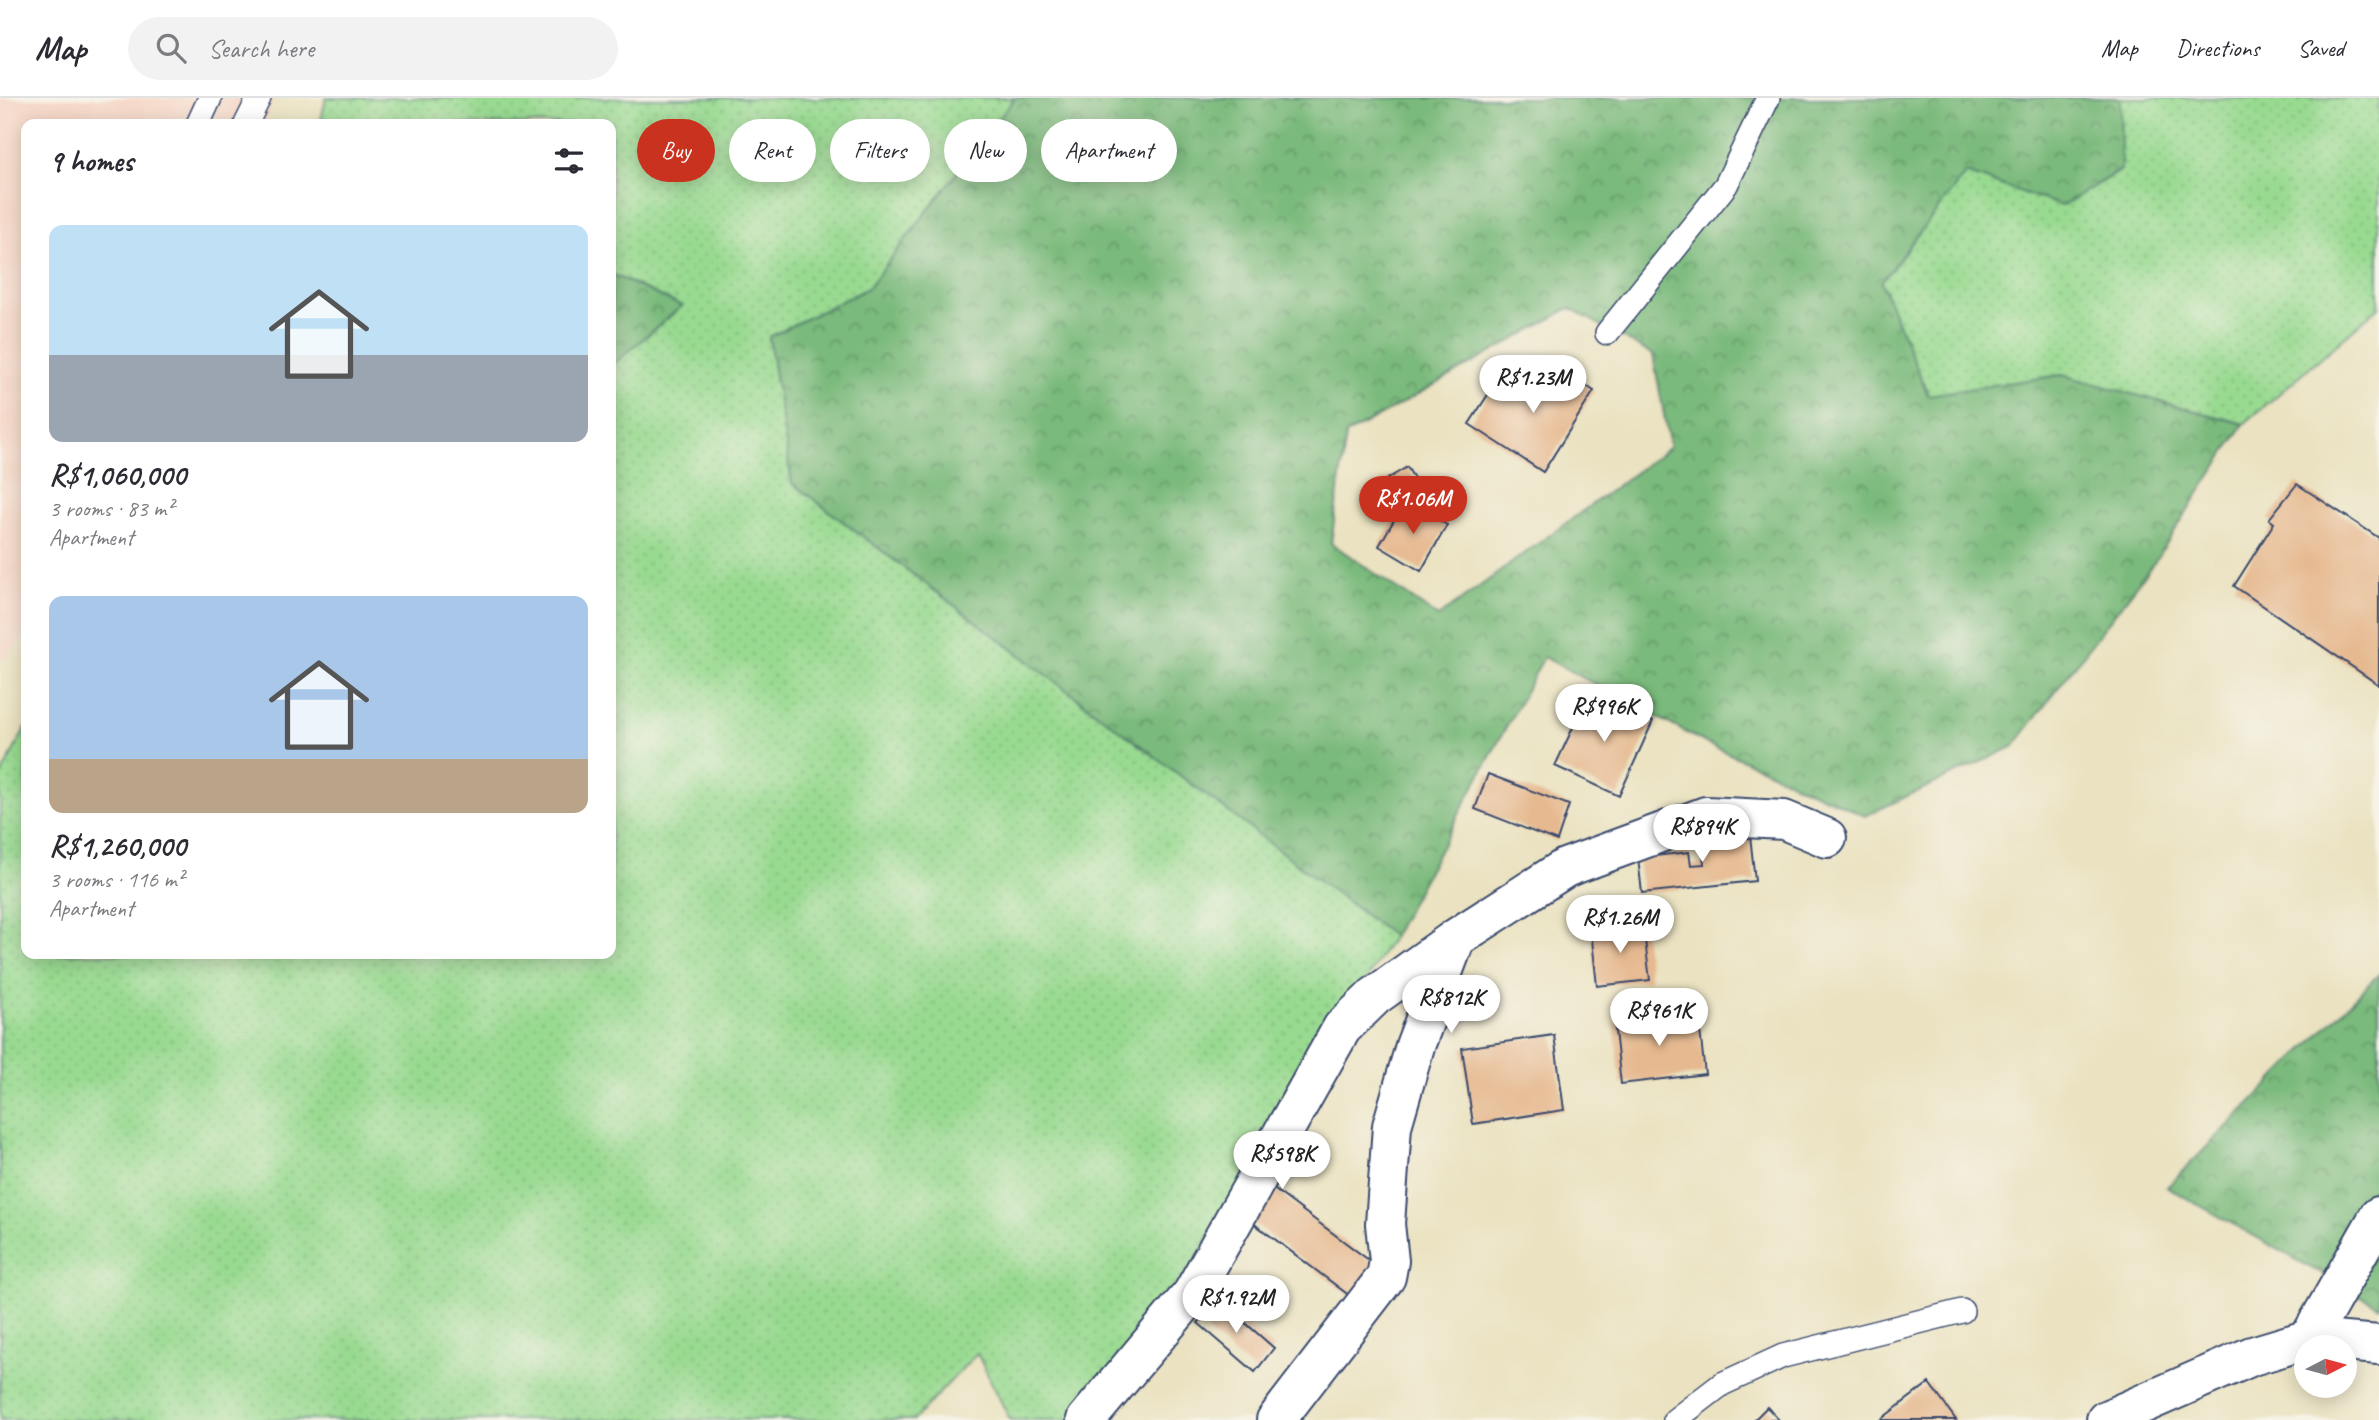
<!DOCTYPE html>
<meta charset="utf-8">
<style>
body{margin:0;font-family:Caveat,sans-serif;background:#f2f2f3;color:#2b2b33;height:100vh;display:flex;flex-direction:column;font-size:26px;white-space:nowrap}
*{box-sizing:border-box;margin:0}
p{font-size:23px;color:#7c7c81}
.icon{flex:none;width:38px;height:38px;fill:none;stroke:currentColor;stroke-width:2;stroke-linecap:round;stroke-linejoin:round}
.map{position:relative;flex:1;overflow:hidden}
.drawer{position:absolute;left:21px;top:21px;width:595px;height:840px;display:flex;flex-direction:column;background:#fff;border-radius:14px;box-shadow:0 4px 18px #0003}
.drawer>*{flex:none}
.banner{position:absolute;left:637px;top:21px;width:665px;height:63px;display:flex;gap:14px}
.needle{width:46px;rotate:84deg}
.controls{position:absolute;left:2294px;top:1237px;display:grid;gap:14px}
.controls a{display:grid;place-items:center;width:63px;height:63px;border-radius:50%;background:#fff;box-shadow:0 4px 18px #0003;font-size:35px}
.price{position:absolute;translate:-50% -60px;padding:0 16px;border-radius:24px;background:#fff;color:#222;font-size:23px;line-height:46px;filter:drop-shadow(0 2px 4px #0008)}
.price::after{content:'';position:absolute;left:50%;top:42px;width:21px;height:16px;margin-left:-10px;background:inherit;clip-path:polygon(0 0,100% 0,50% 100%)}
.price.on{background:#c8321e;color:#fff}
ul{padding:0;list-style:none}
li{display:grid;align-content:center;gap:14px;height:371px;padding:0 28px}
li span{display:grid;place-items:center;height:217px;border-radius:14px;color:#555}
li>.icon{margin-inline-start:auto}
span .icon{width:126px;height:126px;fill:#fffc;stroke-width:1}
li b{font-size:30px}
h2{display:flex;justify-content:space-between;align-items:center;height:84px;padding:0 28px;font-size:30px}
.chip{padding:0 24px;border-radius:32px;background:#fff;box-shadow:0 4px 18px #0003;font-size:24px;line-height:63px}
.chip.on{background:#c8321e;color:#fff}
header{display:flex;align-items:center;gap:42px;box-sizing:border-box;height:98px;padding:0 35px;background:#fff;border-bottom:2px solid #e1e1e2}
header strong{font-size:33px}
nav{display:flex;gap:38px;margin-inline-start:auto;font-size:24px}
.search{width:490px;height:63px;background:#f2f2f3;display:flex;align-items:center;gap:18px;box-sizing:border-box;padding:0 24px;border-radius:38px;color:#7c7c81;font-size:26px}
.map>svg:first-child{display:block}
.built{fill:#f5d3c2}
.grass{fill:url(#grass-dots);stroke:#5a8478;stroke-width:2}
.forest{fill:url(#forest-crowns);stroke:#4a746c;stroke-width:2;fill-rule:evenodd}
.building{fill:#e6b990}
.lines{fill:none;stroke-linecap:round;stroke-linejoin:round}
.service-casing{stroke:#3a4a6d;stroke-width:26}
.minor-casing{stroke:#3a4a6d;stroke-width:42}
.trunk-casing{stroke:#3a4a6d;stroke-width:42}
.service{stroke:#fff;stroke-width:23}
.minor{stroke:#fff;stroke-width:38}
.trunk{stroke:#fff;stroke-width:38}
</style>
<header>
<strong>Map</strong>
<div class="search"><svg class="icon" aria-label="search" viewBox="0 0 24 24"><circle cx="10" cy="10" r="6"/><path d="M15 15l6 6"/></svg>Search here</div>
<nav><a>Map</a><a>Directions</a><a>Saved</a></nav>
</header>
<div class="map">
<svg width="2379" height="1322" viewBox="0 0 2379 1322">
<defs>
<pattern id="grass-dots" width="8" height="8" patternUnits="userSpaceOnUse" patternTransform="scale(1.75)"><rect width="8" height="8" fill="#99da91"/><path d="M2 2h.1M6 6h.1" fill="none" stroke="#83bb7f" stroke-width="1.8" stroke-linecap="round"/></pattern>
<pattern id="forest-crowns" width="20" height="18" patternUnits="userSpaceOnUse" patternTransform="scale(1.75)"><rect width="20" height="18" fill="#7aba7b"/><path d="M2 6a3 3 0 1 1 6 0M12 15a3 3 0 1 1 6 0" fill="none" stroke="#639868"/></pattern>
</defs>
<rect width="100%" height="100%" fill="#f7f3e8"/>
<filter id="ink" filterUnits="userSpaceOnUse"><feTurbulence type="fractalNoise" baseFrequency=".0143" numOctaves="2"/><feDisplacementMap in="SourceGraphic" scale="14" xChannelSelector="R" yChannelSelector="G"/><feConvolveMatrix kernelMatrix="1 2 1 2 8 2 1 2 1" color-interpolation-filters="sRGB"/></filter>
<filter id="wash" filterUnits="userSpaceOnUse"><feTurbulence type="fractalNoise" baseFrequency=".00686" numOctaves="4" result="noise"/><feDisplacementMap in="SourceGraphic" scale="28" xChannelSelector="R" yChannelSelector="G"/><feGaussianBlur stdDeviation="1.57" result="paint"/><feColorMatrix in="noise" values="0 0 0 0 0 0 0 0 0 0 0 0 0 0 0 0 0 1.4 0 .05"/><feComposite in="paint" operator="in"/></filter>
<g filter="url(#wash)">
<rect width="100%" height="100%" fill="#eae2c0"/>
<path class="built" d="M0 0H274L266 26H26V536L0 565Z"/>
<path class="grass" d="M326 0H1015L868 190 769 239 792 385 1393 838 1162 1216 1079 1322H1010L977 1255 914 1322H0V679L26 629V856H611V268L682 208 611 176V26H320Z
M2120 0H2379V209L2244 326 2062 277 1928 297 1881 184 1966 75 2062 108 2121 72Z"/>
<path class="forest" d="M1015 0H2120L2121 71 2062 108 1966 75 1881 184 1928 297 2062 277 2244 326 2155 463 2013 649 1865 718 1706 645 1544 559 1393 838 792 385 769 239 868 190ZM1570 210 1653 257 1670 349 1438 519 1331 445 1346 337Z
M611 176 682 208 611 268Z
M2379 876V1208L2167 1089Z"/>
<g id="blocks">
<path class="building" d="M1553 266 1594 293 1543 374 1469 326 1502 275 1534 295Z
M1407 369 1422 393 1393 410 1379 386Z
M2297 386 2379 440V587L2234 488 2274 425 2269 421Z
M1405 403 1447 427 1421 473 1379 448Z
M1590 593 1653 623 1619 698 1555 668Z
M1488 676 1569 707 1557 743 1475 711Z
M1749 728 1755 783 1642 795 1638 760 1689 754 1691 767 1704 766 1701 733Z
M1643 826 1650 882 1597 888 1591 832Z
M1698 915 1705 976 1621 986 1614 924Z
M1554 937 1564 1012 1473 1026 1462 950Z
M1267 1086 1378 1169 1354 1201 1244 1118Z
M1218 1201 1274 1250 1255 1274 1198 1225Z
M1929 1285 1956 1322H1880Z
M1767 1309 1779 1322H1754Z"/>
</g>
</g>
<g filter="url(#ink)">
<use href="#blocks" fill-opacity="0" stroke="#3a4a6d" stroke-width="2"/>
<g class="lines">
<defs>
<path id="service" d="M198 26 210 0
M246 26 259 0
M1607 235 1726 87 1768 0
M1675 1322 1722 1286 1783 1258 1962 1213"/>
<path id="minor" d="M2309 1241 2379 1118
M1086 1322 1192 1196 1342 930 1375 898 1456 840
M1276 1322 1386 1179 1389 1163 1385 1126 1392 1028 1415 948 1456 840 1565 770 1706 718 1784 722 1827 740"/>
<path id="trunk" d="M2106 1322 2252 1258 2309 1241 2379 1247"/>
</defs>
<use href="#service" class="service-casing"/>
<use href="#minor" class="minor-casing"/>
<use href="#trunk" class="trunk-casing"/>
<use href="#service" class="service"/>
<use href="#minor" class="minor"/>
<use href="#trunk" class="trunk"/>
</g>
</g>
</svg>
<div class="controls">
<a><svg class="needle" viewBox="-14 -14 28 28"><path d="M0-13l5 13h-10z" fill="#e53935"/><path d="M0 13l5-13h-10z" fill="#7c7c81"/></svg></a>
</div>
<b class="price" style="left:1533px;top:317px">R$1.23M</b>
<b class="price on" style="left:1413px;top:438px">R$1.06M</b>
<b class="price" style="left:1604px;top:646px">R$996K</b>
<b class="price" style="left:1702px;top:766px">R$894K</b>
<b class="price" style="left:1620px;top:857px">R$1.26M</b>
<b class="price" style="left:1451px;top:937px">R$812K</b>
<b class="price" style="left:1659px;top:950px">R$961K</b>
<b class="price" style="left:1282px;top:1093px">R$598K</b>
<b class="price" style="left:1236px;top:1237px">R$1.92M</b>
<div class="banner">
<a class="chip on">Buy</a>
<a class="chip">Rent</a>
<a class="chip">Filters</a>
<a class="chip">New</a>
<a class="chip">Apartment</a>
</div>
<section class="drawer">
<h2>9 homes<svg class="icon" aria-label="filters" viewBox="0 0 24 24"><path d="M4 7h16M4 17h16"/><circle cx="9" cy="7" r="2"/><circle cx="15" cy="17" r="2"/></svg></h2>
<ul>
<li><span style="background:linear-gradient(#bfe0f5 60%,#9aa5b1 0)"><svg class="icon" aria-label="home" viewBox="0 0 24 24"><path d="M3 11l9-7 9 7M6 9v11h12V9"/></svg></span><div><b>R$1,060,000</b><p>3 rooms · 83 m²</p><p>Apartment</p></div></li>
<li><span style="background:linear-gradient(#a9c7e8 75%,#b9a48a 0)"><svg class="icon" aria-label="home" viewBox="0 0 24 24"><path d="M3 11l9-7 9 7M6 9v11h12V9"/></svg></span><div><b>R$1,260,000</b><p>3 rooms · 116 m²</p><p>Apartment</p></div></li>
</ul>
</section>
</div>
